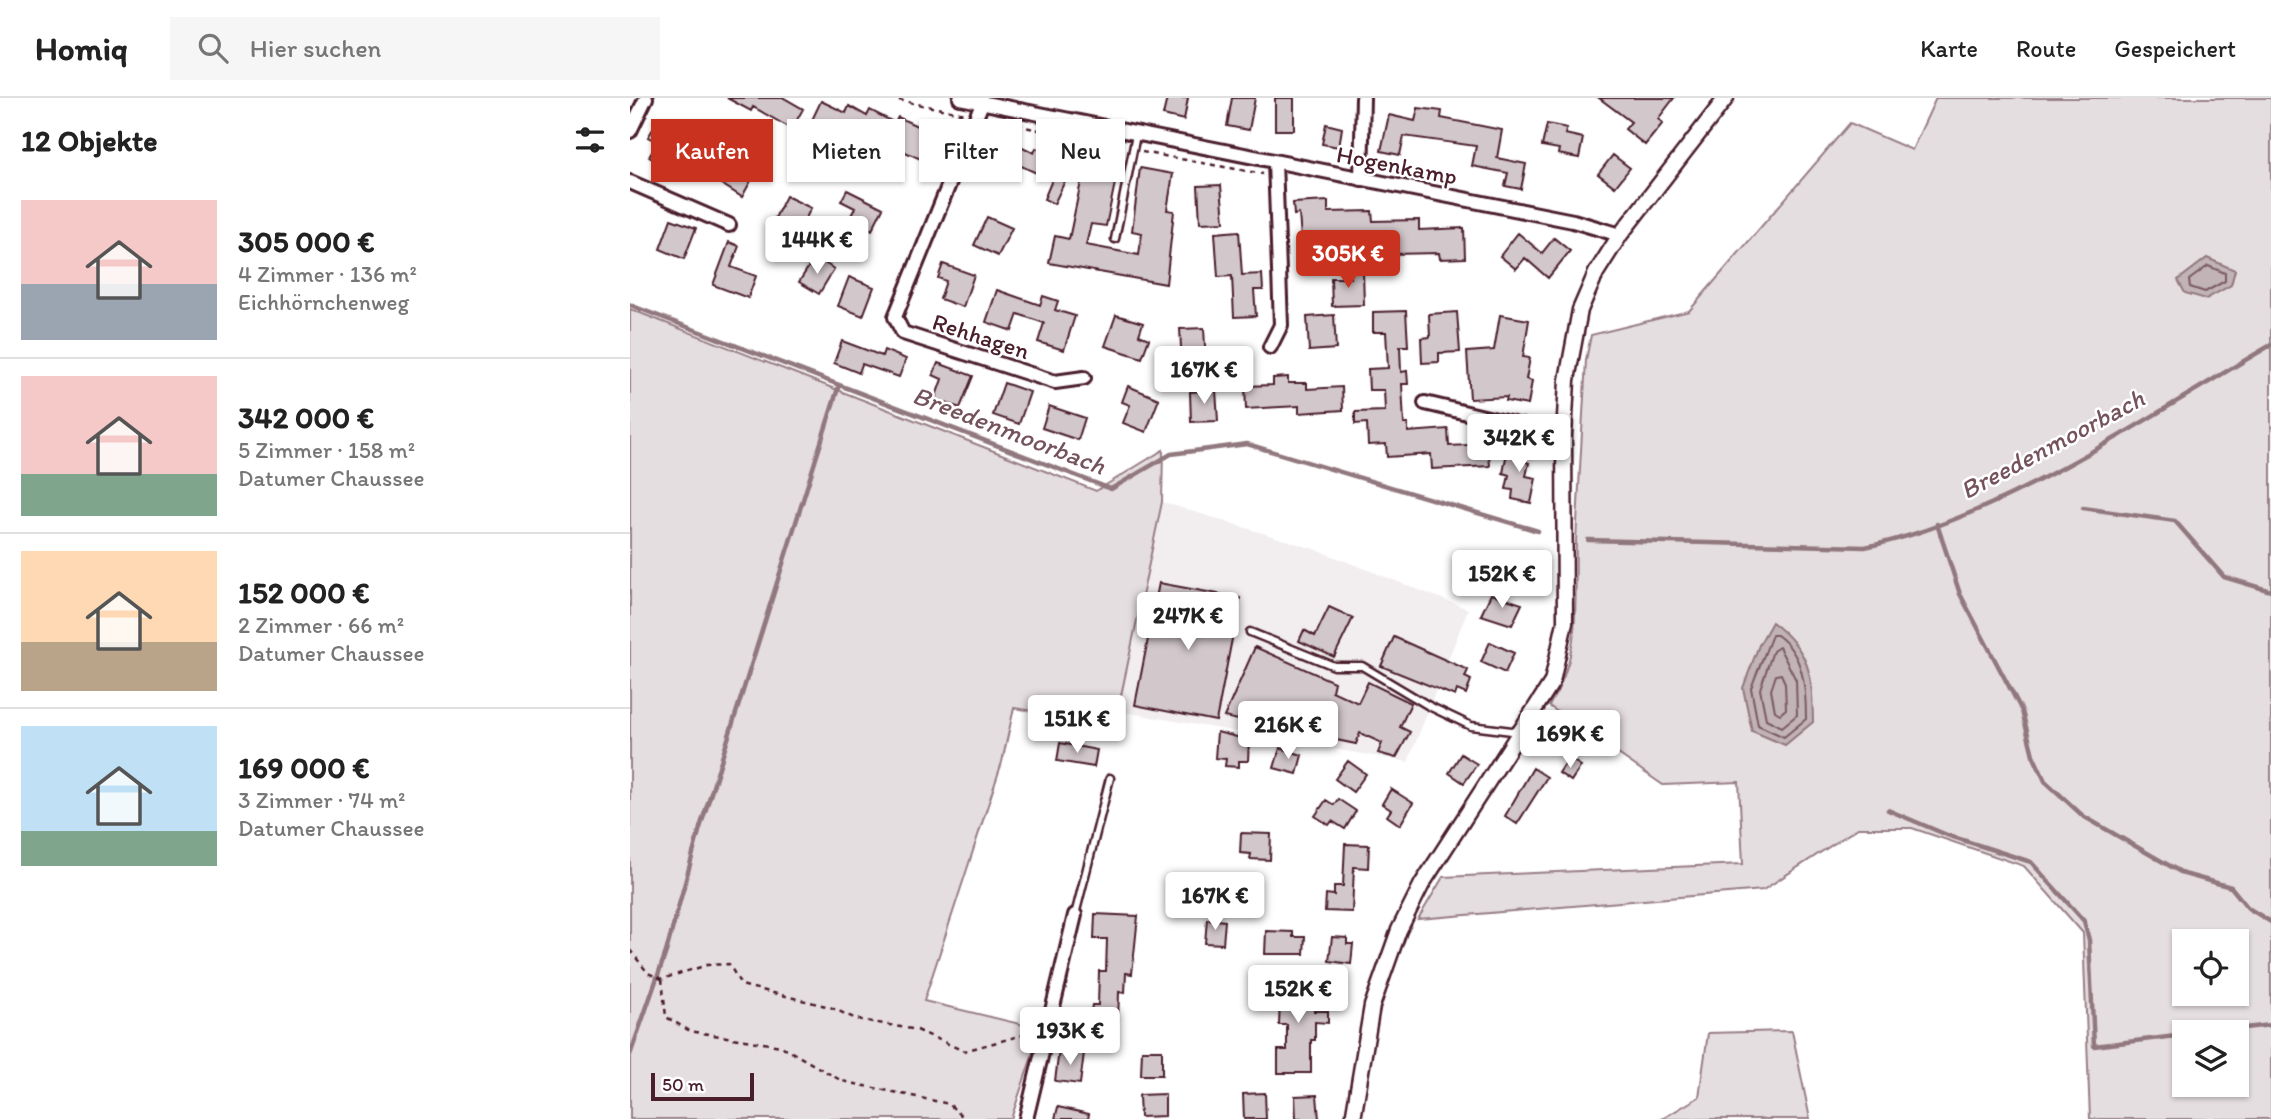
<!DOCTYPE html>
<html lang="de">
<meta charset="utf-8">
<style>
body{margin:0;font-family:Itim,sans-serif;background:#f6f6f6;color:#222;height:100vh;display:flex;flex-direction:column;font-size:26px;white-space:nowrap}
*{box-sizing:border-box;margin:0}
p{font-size:23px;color:#767676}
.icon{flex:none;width:38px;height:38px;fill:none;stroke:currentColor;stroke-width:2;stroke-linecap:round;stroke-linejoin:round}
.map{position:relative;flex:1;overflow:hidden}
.side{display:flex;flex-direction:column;background:#fff;width:630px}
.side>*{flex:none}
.banner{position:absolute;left:21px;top:21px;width:665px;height:63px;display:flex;gap:14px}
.controls{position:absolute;left:1542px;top:831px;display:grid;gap:14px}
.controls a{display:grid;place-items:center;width:77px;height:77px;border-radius:0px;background:#fff;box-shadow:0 2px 5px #0004;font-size:35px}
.scale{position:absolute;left:21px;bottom:18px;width:103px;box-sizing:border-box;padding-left:7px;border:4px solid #4a1f2b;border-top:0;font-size:19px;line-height:24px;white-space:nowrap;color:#4a1f2b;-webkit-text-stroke:5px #fff;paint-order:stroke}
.price{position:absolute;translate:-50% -60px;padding:0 16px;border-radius:7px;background:#fff;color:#222;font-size:23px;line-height:46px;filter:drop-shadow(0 2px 4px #0008)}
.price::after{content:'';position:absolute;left:50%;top:42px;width:21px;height:16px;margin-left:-10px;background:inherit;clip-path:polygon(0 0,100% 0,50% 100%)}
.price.selected{background:#c8321e;color:#fff}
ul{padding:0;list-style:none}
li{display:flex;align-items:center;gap:21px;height:175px;padding:0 21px}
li+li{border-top:2px solid #e0e0e0}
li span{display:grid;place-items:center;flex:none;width:196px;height:140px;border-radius:0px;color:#555}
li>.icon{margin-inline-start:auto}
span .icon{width:84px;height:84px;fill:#fffc;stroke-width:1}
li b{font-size:30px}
h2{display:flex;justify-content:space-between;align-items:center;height:84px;padding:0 21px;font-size:30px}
.tag{padding:0 24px;border-radius:0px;background:#fff;box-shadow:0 2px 5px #0004;font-size:24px;line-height:63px}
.tag.selected{background:#c8321e;color:#fff}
header{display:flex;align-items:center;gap:42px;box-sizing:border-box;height:98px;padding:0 35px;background:#fff;border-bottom:2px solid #e0e0e0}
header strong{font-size:33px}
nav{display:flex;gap:38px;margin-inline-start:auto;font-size:24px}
.search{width:490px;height:63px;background:#f6f6f6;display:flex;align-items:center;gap:18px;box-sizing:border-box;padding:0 24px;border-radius:0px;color:#767676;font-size:26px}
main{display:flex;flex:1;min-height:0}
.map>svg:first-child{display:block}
.built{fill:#f2eeef}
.green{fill:#e5dee0;stroke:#987e86;stroke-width:2;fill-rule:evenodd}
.water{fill:#c1b3b6;stroke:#91787e;stroke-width:2}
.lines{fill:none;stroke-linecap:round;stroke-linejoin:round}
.shore{stroke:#7a5a63;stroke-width:2}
.stream{stroke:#91787e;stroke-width:4.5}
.building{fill:#d2c7cb;stroke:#4a1f2b;stroke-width:2}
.service-casing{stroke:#4a1f2b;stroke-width:11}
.minor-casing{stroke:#4a1f2b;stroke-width:18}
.tertiary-casing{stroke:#4a1f2b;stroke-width:19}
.path{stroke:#4a1f2b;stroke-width:2.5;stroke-dasharray:5 5;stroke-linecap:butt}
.service{stroke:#fff;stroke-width:6}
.minor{stroke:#fff;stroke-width:12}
.tertiary{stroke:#fff;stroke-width:14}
.labels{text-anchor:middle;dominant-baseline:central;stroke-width:5;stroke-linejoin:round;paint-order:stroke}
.street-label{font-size:24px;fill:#4a1f2b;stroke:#fff}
.water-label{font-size:26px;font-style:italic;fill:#74535c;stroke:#fff}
</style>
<header>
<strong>Homiq</strong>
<div class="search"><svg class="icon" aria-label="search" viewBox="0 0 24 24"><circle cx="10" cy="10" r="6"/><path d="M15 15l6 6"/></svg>Hier suchen</div>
<nav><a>Karte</a><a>Route</a><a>Gespeichert</a></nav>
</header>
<main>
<section class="side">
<h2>12 Objekte<svg class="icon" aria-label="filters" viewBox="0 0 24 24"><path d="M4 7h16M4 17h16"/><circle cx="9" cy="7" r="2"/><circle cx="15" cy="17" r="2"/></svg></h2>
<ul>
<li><span style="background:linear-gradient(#f6c9c9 60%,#9aa5b1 0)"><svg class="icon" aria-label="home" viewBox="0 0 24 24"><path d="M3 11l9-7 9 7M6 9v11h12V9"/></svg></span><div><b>305 000 €</b><p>4 Zimmer · 136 m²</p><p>Eichhörnchenweg</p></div></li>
<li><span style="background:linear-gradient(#f6c9c9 70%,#7fa58c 0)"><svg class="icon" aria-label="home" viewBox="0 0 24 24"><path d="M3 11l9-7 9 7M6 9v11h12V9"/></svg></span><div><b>342 000 €</b><p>5 Zimmer · 158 m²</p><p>Datumer Chaussee</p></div></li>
<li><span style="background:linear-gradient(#ffd9b3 65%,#b9a48a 0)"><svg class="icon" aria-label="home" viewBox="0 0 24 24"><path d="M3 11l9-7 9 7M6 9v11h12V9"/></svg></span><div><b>152 000 €</b><p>2 Zimmer · 66 m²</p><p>Datumer Chaussee</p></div></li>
<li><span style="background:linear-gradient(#bfe0f5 75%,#7fa58c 0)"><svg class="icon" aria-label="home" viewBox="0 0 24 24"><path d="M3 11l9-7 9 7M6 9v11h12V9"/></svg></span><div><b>169 000 €</b><p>3 Zimmer · 74 m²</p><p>Datumer Chaussee</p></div></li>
</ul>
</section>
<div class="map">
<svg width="1641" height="1021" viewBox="0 0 1641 1021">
<rect width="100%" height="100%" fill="#fff"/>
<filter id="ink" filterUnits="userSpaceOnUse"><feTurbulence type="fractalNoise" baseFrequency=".0143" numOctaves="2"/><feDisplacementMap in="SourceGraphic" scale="14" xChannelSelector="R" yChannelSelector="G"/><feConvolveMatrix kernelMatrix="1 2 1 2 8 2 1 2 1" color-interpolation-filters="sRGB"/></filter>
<g filter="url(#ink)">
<path class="built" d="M532 404 684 451 838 511 778 664 488 613Z"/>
<path class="green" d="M1306 0H1641V1021H1460L1453 835 1394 768 1282 730H1228L1133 792 788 821 813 779 1113 766 1109 684 1033 687 919 608C953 554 944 504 946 443 949 383 953 323 956 262L961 237 1059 213 1220 25 1282 52ZM1554 844H1606V896H1554ZM1554 934H1606V987H1554Z
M0 211 466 393 533 352 532 404 485 626 384 610 372 664 294 903 411 931 381 1021H0Z
M1162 933 1180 1021H1032L1069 999 1078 935Z"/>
<path class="water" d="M1577 160 1605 172 1601 187 1576 201 1555 195 1548 182Z
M1142 524C1182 554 1182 578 1183 624L1155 647 1122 633 1113 590 1129 547Z"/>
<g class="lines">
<path class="shore" d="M1578 168 1595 175V183L1575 194 1560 189 1559 182Z
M1142 537H1147C1174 556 1176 590 1176 621L1154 639 1128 627 1121 590Z
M1149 549 1166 582 1167 617 1152 629 1136 621 1130 591 1143 553Z
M1151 576 1155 585 1156 611 1150 616 1145 613 1141 592 1146 577Z"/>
<path class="stream" d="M0 207 481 391 541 356 617 346 908 433
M1453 410 1545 423 1594 479 1641 493
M1307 426 1330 496 1392 613 1403 657 1415 683 1453 718 1554 776 1601 789 1618 810 1641 824
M958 442 1235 449C1371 421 1520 317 1641 247
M1258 712 1317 737 1401 764 1454 823 1459 842 1464 948 1554 937
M1579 934 1641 927
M0 957 36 854 70 730 209 287"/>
</g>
<path class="building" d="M97 0H154L173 11 162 31 123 9 121 13Z
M537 0H558L554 22 533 17Z
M602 0H625L619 32 597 28Z
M645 0H664V32H645Z
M969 0H1044L1028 21 1033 25 1015 47 995 31 1001 24Z
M191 3 216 15 219 8 237 18 240 12 265 25 268 19 287 28 289 25 318 40 313 50 304 46 295 63 220 29 213 41 181 24Z
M788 10 812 13 811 20 872 32 867 60 896 66 891 91 875 88 878 75 842 68 846 48 774 38 770 57 751 53 759 17 785 23Z
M28 23 73 49 78 40 129 68 112 99 50 60 43 73 19 59 28 44 18 39Z
M696 26 712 30 709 49 692 46Z
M917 26 937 30 935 36 953 40 949 60 928 56 929 51 912 48Z
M358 38 383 52 387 46 404 55 406 50 430 60 433 54 446 60 424 106 414 101 422 82 387 66 380 77 347 59Z
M983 57 1000 70 985 89 968 76Z
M456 60 489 66 476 128 461 126 456 147 509 157 512 135 502 133 510 70 543 76 537 112 544 113 536 186 419 165 425 138 439 141Z
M591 87 594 124 570 125 568 88Z
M217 92 253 110 242 132 232 127 228 133 216 127 225 110 211 103Z
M156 98 181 110 168 136 143 124Z
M698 103V114L742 113 743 123 789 122V132L834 130 835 160 810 161 809 155 761 156V147L716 149V137L671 140 669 116 664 117 663 105Z
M357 119 382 130 368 158 344 147Z
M41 121 66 130 54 161 30 151Z
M609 133 612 177 632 176 633 192H624L626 218 604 219 602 178 588 179 585 135Z
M888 135 912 155 924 140 940 153 918 180 895 160 886 171 870 158Z
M99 144 109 148 101 169 126 178 118 200 83 187Z
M185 159 204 171 189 196 169 184Z
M313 166 344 177 333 209 310 201 316 183 308 180Z
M721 172H733L734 207 702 208 701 180H721Z
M219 179 244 189 233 218 208 208Z
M367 192 410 207 413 198 428 203 425 212 445 218 434 252 408 244 414 225 388 216 382 233 356 224Z
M776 213 778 248H770L771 274 777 273 778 286H772L774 326H778V334L818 331 819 348 858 346 860 368 802 371 801 356 757 359 756 346 738 347 737 325 725 326V314L755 313 754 292H739L738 271 758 270 756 234H743V214Z
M827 214 830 254 809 255V264L792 265 791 240 800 239 799 216Z
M486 217 513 225 509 237 519 241 512 260 475 248Z
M704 217 706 251 679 253 677 219Z
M870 217 899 222 893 259 900 260 896 281 902 283 898 307 876 303 877 299 840 301 837 254 864 252Z
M574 230 576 266 552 267 550 231Z
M212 243 252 258 254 252 276 261 269 279 232 266 229 275 204 265Z
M308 265 343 278 330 310 305 301 312 281 303 277Z
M658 279V285H677V291L712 289 713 312 669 315V308L616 311 615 288 643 287V280Z
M374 285 400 294 389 326 363 317Z
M498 288 529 301 516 334 493 325 500 307 492 304Z
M586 292 588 323 561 324 560 294Z
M419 308 455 320 448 342 412 330Z
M879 344 896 348 893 363 899 365 896 378 906 380 901 405 882 401 883 392 876 391 879 377 873 375Z
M529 485 610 500 586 623 505 607Z
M861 496 892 506 882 527 851 517Z
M699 509 723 520 704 559 669 543 674 532 685 538Z
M764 539 838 572 835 579 841 582 836 596 827 592 825 598 751 568Z
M860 544 884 555 875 575 851 564Z
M625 549 704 584 702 593 728 605 738 584 781 605 770 629 780 634 766 660 748 655 752 645 730 635 726 646 594 619Z
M587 634 619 642 618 663H609V669L595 668 596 661 585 660Z
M430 645 467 652 464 669 427 663Z
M650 650 672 657 667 676 644 670Z
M831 656 847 666 834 685 819 675Z
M939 660 951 668 941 683 929 675Z
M718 663 736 676 723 694 705 681Z
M903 670 917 679 887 726 875 718Z
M761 691 783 705 770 727 757 718 761 712 752 706Z
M708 701 726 713 715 731 702 723 699 727 685 718 696 702 704 707Z
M611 735 641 736 640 762 620 761 621 756 610 755Z
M715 746 739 747 738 770 724 769 722 814 695 813 696 796 704 797V788H713Z
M582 777 605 778 604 799 582 798Z
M465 816 508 818 502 876 496 875 495 895 489 894 488 925 485 924 484 939H457L462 907H468L469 873H476L477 841H464Z
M577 821 595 823 593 846 575 845Z
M636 833 663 834V839H675L674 856H635Z
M702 839 717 840V846H723L721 866 699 863Z
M651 879H666V885L686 886 684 913H698V925L685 924V942H681V975H648V952H657V927H649Z
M429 952 454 955 450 986 425 983Z
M512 952H532V977H511Z
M635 995 636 1021H614L613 996Z
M535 996V1018L510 1019 509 997Z
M687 997 689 1021H666L665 998Z
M428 1009 459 1016 458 1021H425Z"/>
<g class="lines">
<defs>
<path id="service" d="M485 141 506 37
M620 534 704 568H732L799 608 841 628 890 634
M445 817 480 680"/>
<path id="minor" d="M330 0 943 123 990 137
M352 5 265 219 273 235 425 284 454 280
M0 33 16 0
M731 81 733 0
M0 84 99 127
M640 249 651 227 645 64
M795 305 934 338
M396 1021 445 817"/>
<path id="tertiary" d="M723 1021 742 908 769 832 792 786 922 584 935 524 934 338 937 282 950 212 966 175 990 137 1096 0"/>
</defs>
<use href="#service" class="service-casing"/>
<use href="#minor" class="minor-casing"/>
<use href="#tertiary" class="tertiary-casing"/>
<path class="path" d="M259 0 335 16
M358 21 492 50
M512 54 633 76
M0 852 18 875 32 881 77 867 99 866 111 887 200 909 226 921 287 932 334 953 404 934
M32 881 36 919 60 933 151 948 212 983 319 1006 335 1021"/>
<use href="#service" class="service"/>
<use href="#minor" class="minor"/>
<use href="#tertiary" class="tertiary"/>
</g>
</g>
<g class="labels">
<g class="street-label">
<text transform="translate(767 67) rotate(11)">Hogenkamp</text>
<text transform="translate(351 238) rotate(18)">Rehhagen</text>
</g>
<g class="water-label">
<text transform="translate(379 332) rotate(21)">Breedenmoorbach</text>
<text transform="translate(1422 346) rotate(-28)">Breedenmoorbach</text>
</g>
</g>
</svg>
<div class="controls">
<a><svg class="icon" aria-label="locate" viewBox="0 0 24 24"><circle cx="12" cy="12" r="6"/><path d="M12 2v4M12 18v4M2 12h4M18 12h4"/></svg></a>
<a><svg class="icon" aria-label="layers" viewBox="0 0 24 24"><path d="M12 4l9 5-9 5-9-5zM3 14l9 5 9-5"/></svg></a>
</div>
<div class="scale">50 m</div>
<b class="price" style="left:187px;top:178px">144K €</b>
<b class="price selected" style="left:718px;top:192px">305K €</b>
<b class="price" style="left:574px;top:308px">167K €</b>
<b class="price" style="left:889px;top:376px">342K €</b>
<b class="price" style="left:872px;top:512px">152K €</b>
<b class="price" style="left:558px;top:554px">247K €</b>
<b class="price" style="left:447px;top:657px">151K €</b>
<b class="price" style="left:658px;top:663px">216K €</b>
<b class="price" style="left:940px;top:672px">169K €</b>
<b class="price" style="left:585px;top:834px">167K €</b>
<b class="price" style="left:668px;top:927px">152K €</b>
<b class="price" style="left:440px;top:969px">193K €</b>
<div class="banner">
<a class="tag selected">Kaufen</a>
<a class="tag">Mieten</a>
<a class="tag">Filter</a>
<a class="tag">Neu</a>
</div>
</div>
</main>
